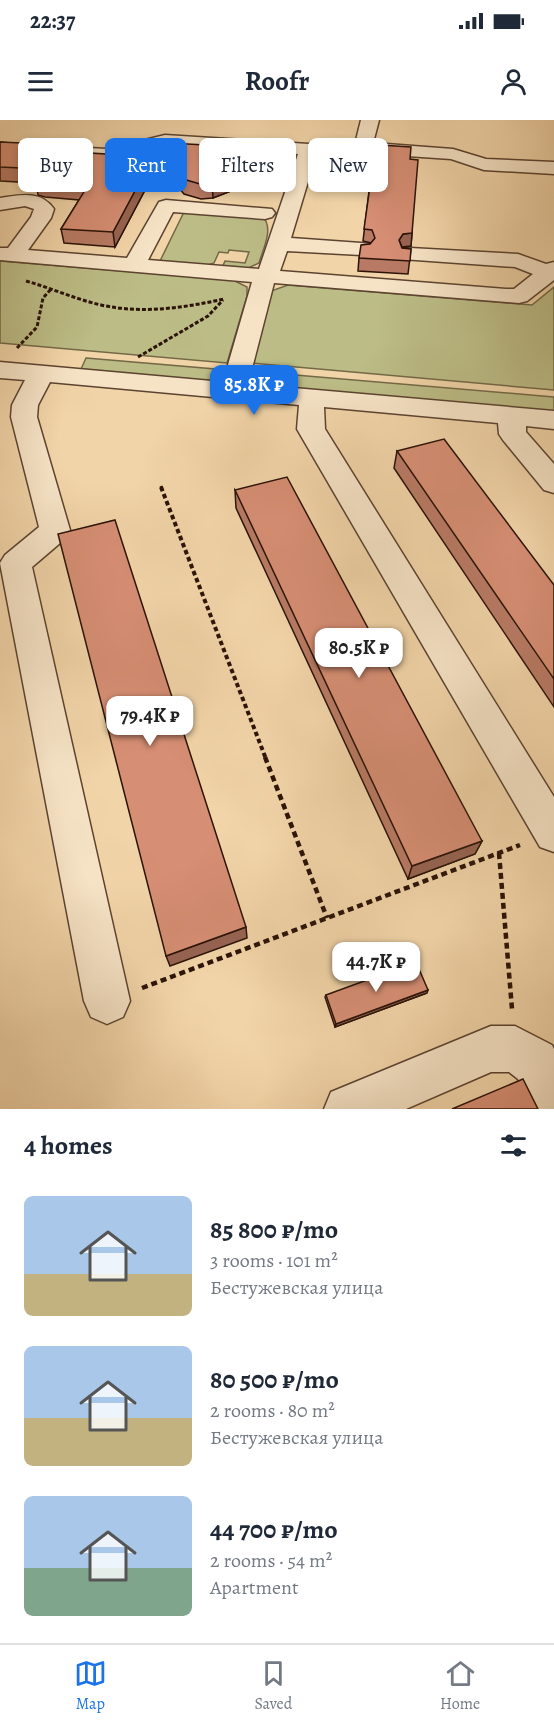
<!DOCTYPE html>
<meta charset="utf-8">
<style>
body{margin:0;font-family:Alegreya,serif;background:#f2f2f3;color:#1f2937;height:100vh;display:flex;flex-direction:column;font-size:22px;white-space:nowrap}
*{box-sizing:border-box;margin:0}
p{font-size:20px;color:#747a83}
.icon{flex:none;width:33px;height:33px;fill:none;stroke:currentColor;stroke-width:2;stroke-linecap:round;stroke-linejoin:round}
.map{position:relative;height:989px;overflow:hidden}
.panel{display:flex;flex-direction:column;background:#fff;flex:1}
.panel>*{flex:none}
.banner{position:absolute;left:18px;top:18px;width:519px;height:54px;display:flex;gap:12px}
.price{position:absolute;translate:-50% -51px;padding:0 14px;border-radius:12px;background:#fff;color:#222;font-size:20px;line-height:39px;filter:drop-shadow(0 2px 3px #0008)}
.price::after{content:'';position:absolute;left:50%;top:36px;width:18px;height:14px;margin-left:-9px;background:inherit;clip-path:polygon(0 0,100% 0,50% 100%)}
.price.active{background:#1a73e8;color:#fff}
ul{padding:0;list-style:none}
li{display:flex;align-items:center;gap:18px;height:150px;padding:0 24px}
li span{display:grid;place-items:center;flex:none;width:168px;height:120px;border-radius:9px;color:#555}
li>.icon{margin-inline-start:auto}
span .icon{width:72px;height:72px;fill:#fffc;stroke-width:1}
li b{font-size:26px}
h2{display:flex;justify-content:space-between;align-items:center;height:72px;padding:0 24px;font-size:26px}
.chip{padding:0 21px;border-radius:9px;background:#fff;box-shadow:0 3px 9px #0003;font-size:21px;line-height:54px}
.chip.active{background:#1a73e8;color:#fff}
.status{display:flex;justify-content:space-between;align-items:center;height:42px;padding:0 30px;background:#fff;direction:ltr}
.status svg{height:16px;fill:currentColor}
header{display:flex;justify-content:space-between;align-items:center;height:78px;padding:0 24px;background:#fff;font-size:27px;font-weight:600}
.tab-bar{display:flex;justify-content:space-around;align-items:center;height:84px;border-top:2px solid #e0e1e3;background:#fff;font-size:16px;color:#747a83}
.tab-bar a{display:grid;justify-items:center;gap:3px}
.tab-bar .active{color:#1a73e8}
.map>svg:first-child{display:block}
.green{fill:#bcbc86;stroke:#746847;stroke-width:1.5}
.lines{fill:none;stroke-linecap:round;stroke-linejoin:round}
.minor-casing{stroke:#5c4330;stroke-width:3}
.path-far2{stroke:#2b1308;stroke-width:3;stroke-dasharray:4 2;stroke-linecap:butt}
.path-far1{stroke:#2b1308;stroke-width:4;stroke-dasharray:4.5 3;stroke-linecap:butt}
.path{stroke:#2b1308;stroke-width:4.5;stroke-dasharray:6 4;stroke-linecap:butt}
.minor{fill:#f6e3c6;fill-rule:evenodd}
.wall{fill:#b87a64;stroke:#2b1308;stroke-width:1.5}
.shaded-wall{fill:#966351;stroke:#2b1308;stroke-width:1.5}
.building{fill:#d68e74;stroke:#2b1308;stroke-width:1.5}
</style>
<div class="status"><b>22:37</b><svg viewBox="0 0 49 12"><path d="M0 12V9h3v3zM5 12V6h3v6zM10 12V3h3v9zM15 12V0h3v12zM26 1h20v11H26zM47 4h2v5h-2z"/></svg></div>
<header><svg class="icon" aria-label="menu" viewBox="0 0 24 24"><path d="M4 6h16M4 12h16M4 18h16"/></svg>Roofr<svg class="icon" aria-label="person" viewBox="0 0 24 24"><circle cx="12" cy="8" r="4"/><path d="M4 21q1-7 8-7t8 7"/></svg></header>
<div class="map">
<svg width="554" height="989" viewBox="0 0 554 989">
<rect width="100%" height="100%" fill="#f1d4a8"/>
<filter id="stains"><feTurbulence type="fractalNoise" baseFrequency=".00333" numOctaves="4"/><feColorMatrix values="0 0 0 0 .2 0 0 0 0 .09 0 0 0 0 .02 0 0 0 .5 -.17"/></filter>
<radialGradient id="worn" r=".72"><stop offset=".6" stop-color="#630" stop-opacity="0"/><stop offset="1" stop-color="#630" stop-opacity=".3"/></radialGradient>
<path class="green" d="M184 92 263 97C274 108 263 129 259 143L244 150H221L225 141 245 143 249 132 229 130 228 133 219 132 214 143 208 145 160 141Z
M0 141 233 160 247 167V176L227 243 0 223Z
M288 165 532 185 554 167V270L252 243 271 171Z
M86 238 227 250 223 262 81 249Z
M248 251 554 277V291L244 264Z"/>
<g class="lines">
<defs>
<path id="minor" d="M361 0H379L373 23 453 29 486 39 554 42V54L484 50 451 39 363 33 340 36 316 35 291 118 361 123 369 124 372 129 369 134 361 135 287 131 280 151 506 169H514L533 154 515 147 402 139 399 134 402 129 410 128 518 134 546 144 554 142V160L527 181 519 183 274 163 248 264 554 291V309L526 306V312L554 344V373L544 370 503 320 499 314 498 303 324 287 325 309 554 677V732L540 727 297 309 299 285 50 262 38 285 37 297 70 410 66 418 32 447 130 881 123 897 107 904 91 897 84 881 0 443 5 435 39 407 11 297 12 285 25 260 0 258V242L223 262 252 162 0 140V128H8L31 97 34 89 25 86 0 90V78C20 75 41 70 54 89L51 98 28 130 127 138 159 82 166 80 272 89 275 93 272 97 265 99 173 92 148 140 259 149 298 34 165 25 107 39 0 33V23L107 29 165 15 340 26 355 24Z
M491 906H515L552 925 554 929V989H534L518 959 509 952H491L406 989H324L331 972Z"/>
</defs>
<use href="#minor" class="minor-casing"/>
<path class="path-far2" d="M26 161C51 168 75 179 101 185 142 194 183 188 224 179
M17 228 37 207 43 178 52 168
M138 237 208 196 223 180
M161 366 162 369"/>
<path class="path-far1" d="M161 367 266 639"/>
<path class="path" d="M265 637 327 798
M499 733 512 889
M142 868 520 725"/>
<use href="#minor" class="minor"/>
</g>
<path class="wall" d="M0 22 64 31 155 51 115 127 64 123 61 109 79 80 45 77 38 75 36 63 0 61Z
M151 22 241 41 231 71 213 78 201 79 184 74 153 36Z
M410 39 412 113 411 126 401 127 411 129 408 154 358 151 359 138 371 123 363 121 369 71 335 69 336 57Z
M397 331 554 465V587L394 348Z
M235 370 482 721 475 734 408 759 236 388Z
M427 873 335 907 325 877 326 875Z"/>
<path class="shaded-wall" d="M241 27V41L231 71 213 78 212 63Z
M153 37 155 51 115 127 113 112Z
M412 113 411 126 402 127 399 120 403 114Z
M482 721 475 734 408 759 412 746Z
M246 807 247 818 170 846 166 836Z
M428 870 427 873 335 907 336 904Z"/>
<path class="building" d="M0 22 63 25 59 31 153 37 113 112 61 109 87 67 42 63 35 61 42 49 0 47Z
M151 22 241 27 230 57 212 63 200 64 183 59Z
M364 24 411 27 410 39 418 40 412 113 403 114 399 120 402 128 411 129 410 141 359 138 361 125 370 124 375 118 372 110 364 109 371 59 336 57 343 26Z
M444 319 554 465V559L397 331Z
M287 357 482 721 412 746 235 370Z
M115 400 246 807 166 836 58 414Z
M416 842 428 870 336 904 326 875Z
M523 959 538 989H452Z"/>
<rect width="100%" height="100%" filter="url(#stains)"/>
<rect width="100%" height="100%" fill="url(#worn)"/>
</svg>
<b class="price active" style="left:254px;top:296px">85.8K ₽</b>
<b class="price" style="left:359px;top:559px">80.5K ₽</b>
<b class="price" style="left:150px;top:627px">79.4K ₽</b>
<b class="price" style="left:376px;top:873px">44.7K ₽</b>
<div class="banner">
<a class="chip">Buy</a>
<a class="chip active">Rent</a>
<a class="chip">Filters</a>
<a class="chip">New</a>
</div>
</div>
<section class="panel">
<h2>4 homes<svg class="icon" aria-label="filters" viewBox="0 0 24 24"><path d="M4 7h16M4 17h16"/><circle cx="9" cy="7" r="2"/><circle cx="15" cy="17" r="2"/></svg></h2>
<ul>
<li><span style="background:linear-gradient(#a9c7e8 65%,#c2b280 0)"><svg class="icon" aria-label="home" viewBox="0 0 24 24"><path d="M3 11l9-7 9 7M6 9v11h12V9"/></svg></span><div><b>85 800 ₽/mo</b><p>3 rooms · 101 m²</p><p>Бестужевская улица</p></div></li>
<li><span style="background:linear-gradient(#a9c7e8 60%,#c2b280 0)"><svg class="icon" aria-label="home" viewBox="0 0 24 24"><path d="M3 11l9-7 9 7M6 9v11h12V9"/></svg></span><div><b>80 500 ₽/mo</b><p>2 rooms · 80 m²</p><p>Бестужевская улица</p></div></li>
<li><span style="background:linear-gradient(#a9c7e8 60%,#7fa58c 0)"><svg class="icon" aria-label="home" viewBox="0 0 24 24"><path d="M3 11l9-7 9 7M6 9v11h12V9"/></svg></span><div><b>44 700 ₽/mo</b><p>2 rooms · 54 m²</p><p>Apartment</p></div></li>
</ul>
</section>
<nav class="tab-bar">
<a class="active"><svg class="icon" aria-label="map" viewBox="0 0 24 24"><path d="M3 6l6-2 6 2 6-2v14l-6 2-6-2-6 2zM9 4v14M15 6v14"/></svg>Map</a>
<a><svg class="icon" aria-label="saved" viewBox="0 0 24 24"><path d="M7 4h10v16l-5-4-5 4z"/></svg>Saved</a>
<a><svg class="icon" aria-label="home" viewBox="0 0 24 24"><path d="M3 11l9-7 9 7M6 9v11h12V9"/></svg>Home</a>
</nav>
